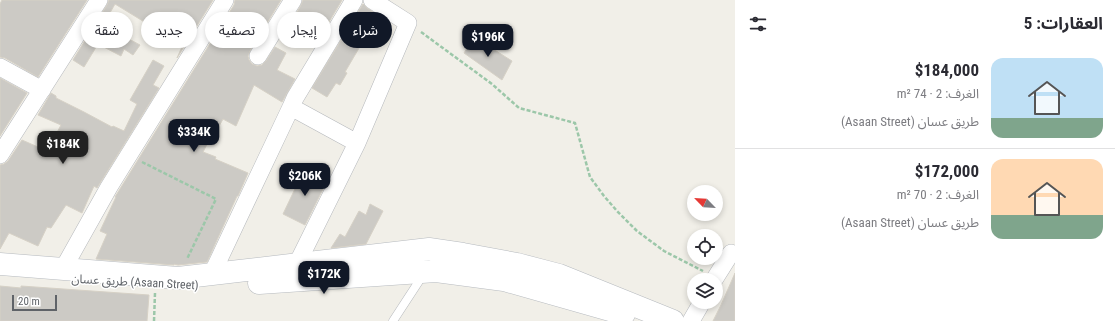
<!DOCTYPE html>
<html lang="ar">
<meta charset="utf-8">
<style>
body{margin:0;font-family:"Roboto Condensed","Noto Sans Arabic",sans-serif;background:#f2f2f3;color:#2b2b33;direction:rtl;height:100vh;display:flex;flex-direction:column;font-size:15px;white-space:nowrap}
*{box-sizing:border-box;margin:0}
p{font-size:13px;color:#7c7c81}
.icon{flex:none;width:22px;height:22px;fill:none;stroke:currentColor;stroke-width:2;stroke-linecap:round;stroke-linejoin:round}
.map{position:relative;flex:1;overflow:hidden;direction:ltr}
.drawer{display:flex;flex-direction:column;background:#fff;width:380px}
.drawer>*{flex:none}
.top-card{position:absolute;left:12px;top:12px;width:380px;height:36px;direction:rtl;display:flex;gap:8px}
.needle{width:26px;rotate:295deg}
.tools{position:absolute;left:687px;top:185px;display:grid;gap:8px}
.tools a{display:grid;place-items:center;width:36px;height:36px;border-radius:50%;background:#fff;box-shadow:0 2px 6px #0003;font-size:20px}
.scale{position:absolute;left:12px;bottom:10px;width:45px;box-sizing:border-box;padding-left:4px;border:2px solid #5f6368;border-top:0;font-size:11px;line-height:14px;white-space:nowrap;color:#5f6368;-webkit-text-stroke:3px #fff;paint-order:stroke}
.price{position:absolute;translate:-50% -34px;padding:0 9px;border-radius:8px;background:#111827;color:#fff;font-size:13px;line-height:26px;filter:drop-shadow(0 1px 2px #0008)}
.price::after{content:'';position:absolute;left:50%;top:24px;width:12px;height:9px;margin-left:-6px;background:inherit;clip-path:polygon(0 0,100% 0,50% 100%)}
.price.active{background:#222;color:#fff}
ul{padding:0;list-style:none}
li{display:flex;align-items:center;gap:12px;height:100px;padding:0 12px}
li+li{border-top:1px solid #e1e1e2}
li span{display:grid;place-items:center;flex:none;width:112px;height:80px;border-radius:12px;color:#555}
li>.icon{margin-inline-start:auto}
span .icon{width:48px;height:48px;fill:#fffc;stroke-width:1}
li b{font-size:17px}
h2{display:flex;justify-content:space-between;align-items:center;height:48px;padding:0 12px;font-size:17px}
.tag{padding:0 14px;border-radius:18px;background:#fff;box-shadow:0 2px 6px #0003;font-size:14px;line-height:36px}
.tag.active{background:#111827;color:#fff}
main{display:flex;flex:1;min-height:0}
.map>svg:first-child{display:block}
.building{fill:#cccac5;stroke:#d6d1c6}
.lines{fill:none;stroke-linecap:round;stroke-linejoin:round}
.lane-casing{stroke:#b5b8bc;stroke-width:9}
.street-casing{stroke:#b5b8bc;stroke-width:18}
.secondary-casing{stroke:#b6babf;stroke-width:23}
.path{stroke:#9cc7a9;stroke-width:2.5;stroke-dasharray:4 2;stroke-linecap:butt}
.lane{stroke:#fff;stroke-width:8}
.street{stroke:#fff;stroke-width:17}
.secondary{stroke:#fff;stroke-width:22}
.labels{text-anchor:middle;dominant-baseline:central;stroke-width:3;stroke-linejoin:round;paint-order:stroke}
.street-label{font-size:12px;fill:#5f6368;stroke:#fff}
</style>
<main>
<section class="drawer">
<h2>العقارات: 5<svg class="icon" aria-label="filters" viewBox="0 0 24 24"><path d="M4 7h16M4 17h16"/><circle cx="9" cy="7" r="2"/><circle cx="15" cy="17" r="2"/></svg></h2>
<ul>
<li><span style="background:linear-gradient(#bfe0f5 75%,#7fa58c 0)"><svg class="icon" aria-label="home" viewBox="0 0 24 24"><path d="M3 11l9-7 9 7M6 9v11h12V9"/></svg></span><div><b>$184,000</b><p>الغرف: 2 · 74 m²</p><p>طريق عسان (Asaan Street)</p></div></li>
<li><span style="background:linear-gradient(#ffd9b3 70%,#7fa58c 0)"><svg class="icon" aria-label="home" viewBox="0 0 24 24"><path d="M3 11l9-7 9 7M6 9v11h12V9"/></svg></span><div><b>$172,000</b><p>الغرف: 2 · 70 m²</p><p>طريق عسان (Asaan Street)</p></div></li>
</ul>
</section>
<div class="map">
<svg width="735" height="321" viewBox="0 0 735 321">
<rect width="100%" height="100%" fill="#f1efe8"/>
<path class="building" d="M2 0H87L38 77 5 58 0 57V4Z
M109 0H213L177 58 185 40 152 25 151 26 115 4 103 25 140 45 133 55 124 49 121 56 98 44 84 67 73 60 107 5Z
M235 0H281L250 51 248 56 249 60 252 64 257 66 262 65 266 61 275 47 286 53 277 70 295 79 282 102 254 85 236 126 223 119 218 128 216 127 203 152 216 157 215 159 248 173 238 196H237L207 262 178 265 174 264V265L96 259 107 234 100 231 116 197H115L234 5Z
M303 0H342L323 32 295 16 301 5Z
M363 4 367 8 385 20 369 47 362 43 345 72 347 73 340 85 336 83 327 97 312 88Z
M474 37 512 61 502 80 464 53Z
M153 60 164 66 153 85 159 88 97 188 94 186 82 213 66 205 51 228 47 227 38 246 9 233 0 249V165L4 164 8 161 22 140 47 151 61 125 38 115 51 93 56 96V98L84 112 112 127 113 126 124 131 137 104 130 100Z
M0 78 27 93 0 136Z
M304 170 327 181 305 225 283 214Z
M370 204 383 211 366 244 331 248 340 234 345 237 359 211 366 215Z
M735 273V321H713L721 305Z
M0 286 21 288V286L149 295 147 321H0Z"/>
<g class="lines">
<defs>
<path id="lane" d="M393 321 423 275"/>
<path id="street" d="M354 0 295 98 291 107 357 143
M258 56 293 0
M0 67 42 90
M0 155 99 0
M297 264 357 143 408 23 372 0
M63 269 109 187 225 0
M212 274 291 107
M714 280 731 253
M691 321 702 302"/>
<path id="secondary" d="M0 264 178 278 429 249 463 254 517 264 559 275 673 321
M259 283 436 271 504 280 624 314"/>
</defs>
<use href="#lane" class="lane-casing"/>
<use href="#street" class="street-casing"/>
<use href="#secondary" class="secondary-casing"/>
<path class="path" d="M421 32 492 84 519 108 575 123 590 177 604 196 617 211 637 231 664 251 703 271
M142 162 216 199 187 259
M154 321 155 293"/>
<use href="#lane" class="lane"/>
<use href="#street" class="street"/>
<use href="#secondary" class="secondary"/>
</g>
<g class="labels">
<g class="street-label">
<text transform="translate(135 282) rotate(3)">طريق عسان (Asaan Street)</text>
</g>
</g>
</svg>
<div class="tools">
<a><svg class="needle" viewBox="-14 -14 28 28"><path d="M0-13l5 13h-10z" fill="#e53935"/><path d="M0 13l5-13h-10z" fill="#7c7c81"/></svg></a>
<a><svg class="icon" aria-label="locate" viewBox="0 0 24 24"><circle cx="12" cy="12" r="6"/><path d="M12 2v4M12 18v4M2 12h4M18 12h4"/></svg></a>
<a><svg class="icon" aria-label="layers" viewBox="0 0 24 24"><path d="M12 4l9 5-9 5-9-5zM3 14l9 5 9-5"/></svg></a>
</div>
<div class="scale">20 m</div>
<b class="price" style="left:488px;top:58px">$196K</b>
<b class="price" style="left:194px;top:153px">$334K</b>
<b class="price active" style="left:63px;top:165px">$184K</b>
<b class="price" style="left:305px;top:197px">$206K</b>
<b class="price" style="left:324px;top:295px">$172K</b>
<div class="top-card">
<a class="tag active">شراء</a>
<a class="tag">إيجار</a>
<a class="tag">تصفية</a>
<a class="tag">جديد</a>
<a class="tag">شقة</a>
</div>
</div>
</main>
